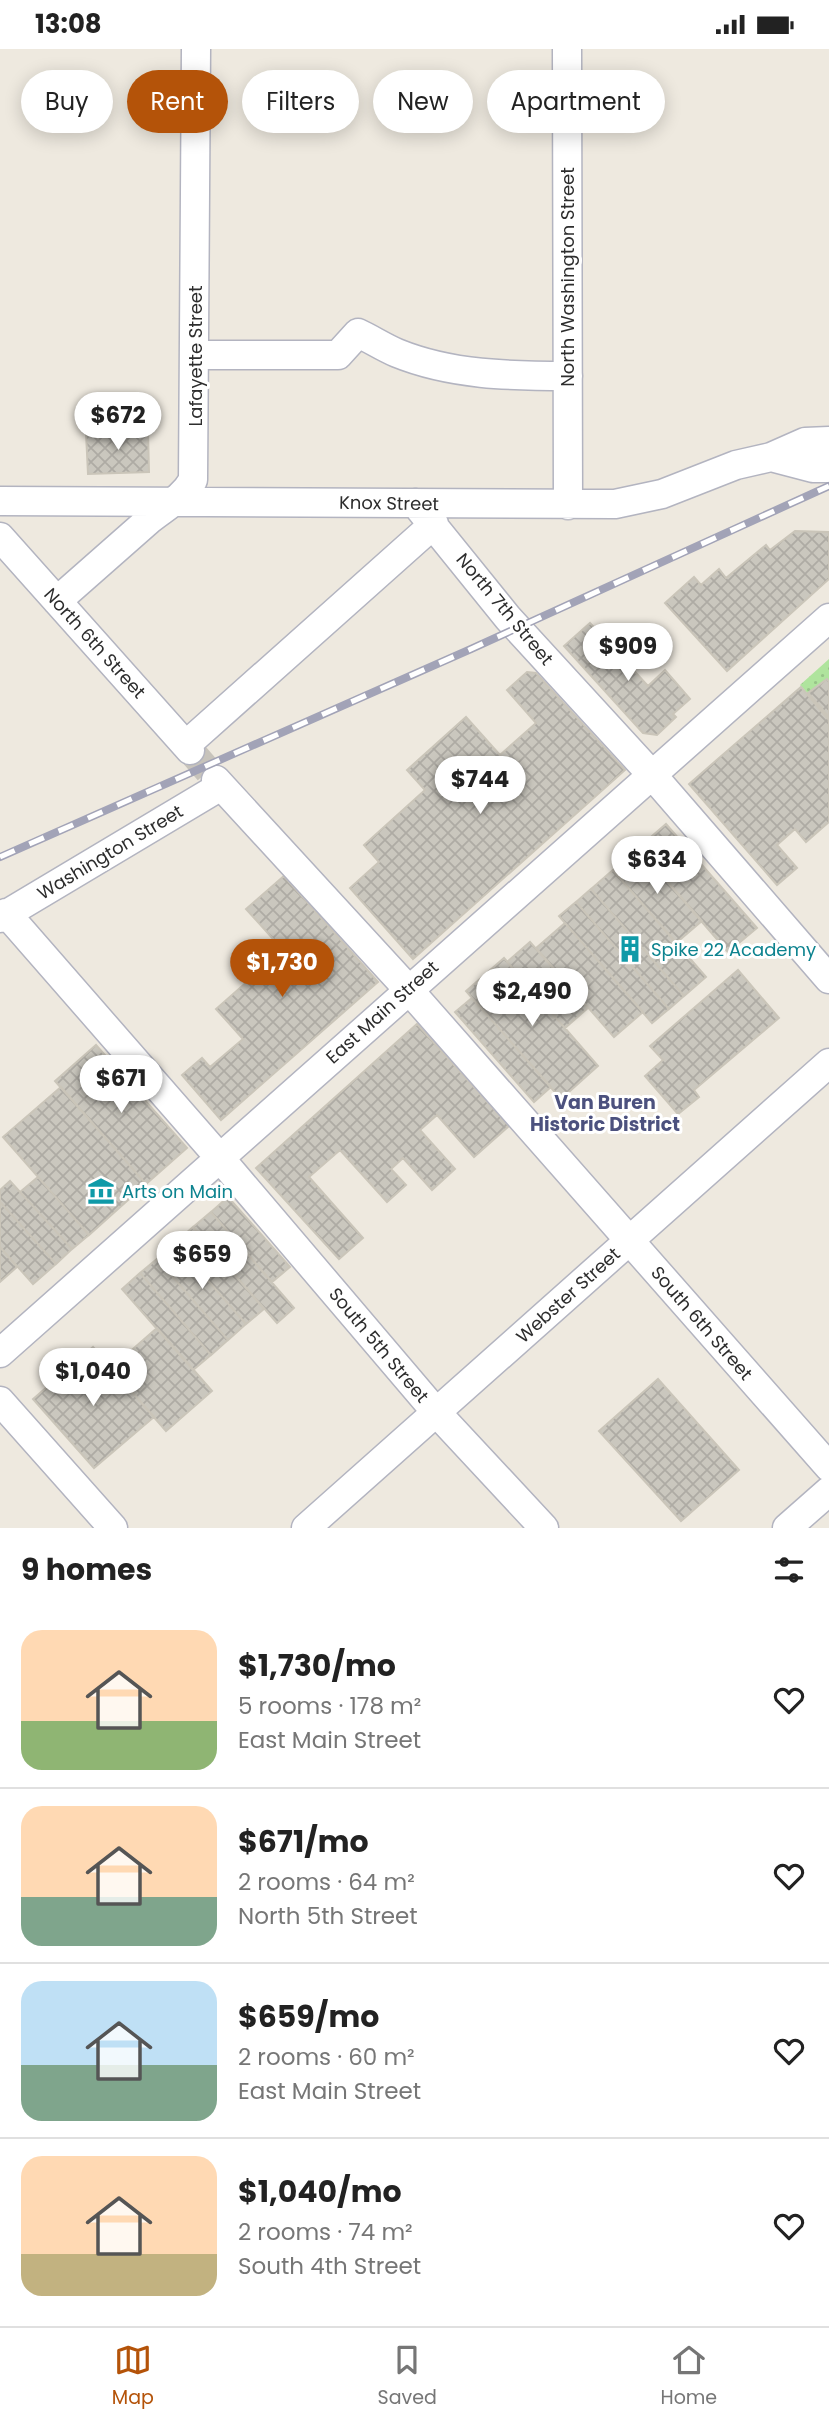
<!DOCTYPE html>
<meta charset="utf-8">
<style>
body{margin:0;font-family:Poppins,sans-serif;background:#f6f6f6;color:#222;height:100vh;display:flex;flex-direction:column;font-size:26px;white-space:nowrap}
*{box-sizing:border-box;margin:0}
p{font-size:23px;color:#767676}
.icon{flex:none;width:38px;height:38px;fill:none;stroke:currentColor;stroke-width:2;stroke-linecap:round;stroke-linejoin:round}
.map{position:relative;height:1479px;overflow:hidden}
.details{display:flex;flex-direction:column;background:#fff;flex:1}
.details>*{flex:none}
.top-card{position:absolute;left:21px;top:21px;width:788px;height:63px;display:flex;gap:14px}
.price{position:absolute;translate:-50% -60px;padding:0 16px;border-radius:24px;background:#fff;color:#222;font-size:23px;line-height:46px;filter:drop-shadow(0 2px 4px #0008)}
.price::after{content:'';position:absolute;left:50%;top:42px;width:21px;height:16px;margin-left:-10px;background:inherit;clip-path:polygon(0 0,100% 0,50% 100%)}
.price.current{background:#b45309;color:#fff}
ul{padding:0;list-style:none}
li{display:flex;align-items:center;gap:21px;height:175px;padding:0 21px}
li+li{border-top:2px solid #e0e0e0}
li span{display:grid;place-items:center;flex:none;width:196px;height:140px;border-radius:21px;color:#555}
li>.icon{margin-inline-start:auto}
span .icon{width:84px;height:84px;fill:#fffc;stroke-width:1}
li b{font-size:30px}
h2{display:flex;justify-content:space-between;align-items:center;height:84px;padding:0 21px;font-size:30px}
.tag{padding:0 24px;border-radius:32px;background:#fff;box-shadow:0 4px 18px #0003;font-size:24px;line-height:63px}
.tag.current{background:#b45309;color:#fff}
.status{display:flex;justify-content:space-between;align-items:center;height:49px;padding:0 35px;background:#fff;direction:ltr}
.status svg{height:19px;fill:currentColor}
.dock{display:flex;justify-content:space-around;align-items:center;height:98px;border-top:2px solid #e0e0e0;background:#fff;font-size:19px;color:#767676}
.dock a{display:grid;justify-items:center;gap:4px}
.dock .current{color:#b45309}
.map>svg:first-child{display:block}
.grass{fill:url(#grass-dots)}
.building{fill:url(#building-cross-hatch);stroke:#cac5b9;stroke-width:2}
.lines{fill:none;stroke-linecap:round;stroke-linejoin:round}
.minor-tunnel{stroke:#c7c3bb;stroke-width:28;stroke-dasharray:28 14;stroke-linecap:butt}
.minor-casing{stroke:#b3b4c0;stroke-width:31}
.minor{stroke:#fff;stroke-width:28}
.rail-casing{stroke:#a2a3b7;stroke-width:8}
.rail{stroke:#fff;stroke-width:5;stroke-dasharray:16;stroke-linecap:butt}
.labels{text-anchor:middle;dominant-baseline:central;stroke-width:6;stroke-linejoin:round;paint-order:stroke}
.street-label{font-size:18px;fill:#2d2d2d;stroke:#fff}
.culture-label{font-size:18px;fill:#0d838f;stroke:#fff;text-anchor:start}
.neighbourhood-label{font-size:19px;font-weight:bold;fill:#4c517e;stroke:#fff}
</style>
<div class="status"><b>13:08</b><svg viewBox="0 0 49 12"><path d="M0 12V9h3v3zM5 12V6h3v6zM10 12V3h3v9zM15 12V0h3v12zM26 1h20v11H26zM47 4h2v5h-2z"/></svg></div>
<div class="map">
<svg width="829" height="1479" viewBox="0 0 829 1479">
<defs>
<pattern id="grass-dots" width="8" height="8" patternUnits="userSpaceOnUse" patternTransform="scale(1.75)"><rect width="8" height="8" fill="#afe49d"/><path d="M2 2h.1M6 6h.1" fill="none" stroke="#97c488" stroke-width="1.8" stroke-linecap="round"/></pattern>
<pattern id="building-cross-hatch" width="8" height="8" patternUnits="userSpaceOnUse" patternTransform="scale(1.75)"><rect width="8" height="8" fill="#cac7be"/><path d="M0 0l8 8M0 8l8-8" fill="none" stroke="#aeaba4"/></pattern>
</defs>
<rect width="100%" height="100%" fill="#eee9df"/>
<path class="grass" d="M829 610V668L800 636Z"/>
<path class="building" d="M148 382 149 423 88 425 86 384Z
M795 482 829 483V530L727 622 665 554 694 528 701 536 719 520 726 529 766 496 770 501Z
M590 574 648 637 665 621 690 650 673 665 676 668 657 686 643 684 564 597Z
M527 623 536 624 625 721 413 910 350 839 379 813 364 796 425 741 407 721 466 668 500 706 536 674 507 641Z
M827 630 829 633V668L808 644Z
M801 638 829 671V773L806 793 795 780 777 796 797 819 777 836 689 735Z
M666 775 757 879 728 903 638 799Z
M638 799 702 872 676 894 613 821Z
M613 821 706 928 684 947 591 840Z
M284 827 378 933 221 1071 182 1026 202 1009 210 1018 243 990 216 960 283 901 246 860Z
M591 840 684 947 669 960 576 853Z
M576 853 669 960 652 974 559 867Z
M565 874 643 963 614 988 536 899Z
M530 893 588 959 565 979 507 913Z
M504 909 598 1017 561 1050 466 942Z
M738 921 779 969 694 1041 699 1048 678 1065 645 1027 663 1011 650 997Z
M472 949 551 1038 534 1053 455 963Z
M417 975 509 1077 474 1108 437 1066 420 1081 455 1120 432 1141 403 1109 391 1120 406 1136 387 1153 340 1101 309 1128 363 1189 339 1210 256 1119Z
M96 996 187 1099 146 1135 55 1032Z
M61 1038 146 1135 89 1186 3 1088Z
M38 1128 89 1186 72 1200 20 1143Z
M10 1132 72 1200 56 1215 0 1153V1141Z
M228 1148 290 1218 272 1233 211 1163Z
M0 1153 56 1215 33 1235 0 1198Z
M211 1163 294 1259 277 1274 193 1178Z
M193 1178 264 1260 246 1275 175 1194Z
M175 1194 246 1275 228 1291 157 1210Z
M0 1198 17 1218 0 1233Z
M157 1210 228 1291 211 1306 140 1224Z
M140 1224 211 1306 193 1321 122 1240Z
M157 1279 212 1342 166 1382 111 1319Z
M93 1298 154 1368 94 1419 33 1350Z
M658 1330 739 1421 681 1472 599 1382Z"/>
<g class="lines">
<path class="minor-tunnel" d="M190 701 216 731"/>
<defs>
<path id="minor" d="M567 0 568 456
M195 306H338L358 284C371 290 383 298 397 304 451 326 510 327 568 327
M771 408 813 419H829
M0 452 615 455 662 445 736 416 771 408 805 393 829 392
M415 454 508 569 653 727 829 930
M0 488 190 701
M57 552C88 525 118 498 149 471 165 458 183 449 193 431L196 0
M186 696 434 475
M216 731 408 940 829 1418
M6 864 219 1108 436 1363 544 1479
M0 869 221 737
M0 1304 829 569
M0 1352 113 1479
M306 1479 829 1014
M787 1479 829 1442"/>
</defs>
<use href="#minor" class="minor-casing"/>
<use href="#minor" class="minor"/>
<defs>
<path id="rail" d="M0 808 471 600 829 437"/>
</defs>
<use href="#rail" class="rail-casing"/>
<use href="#rail" class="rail"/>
</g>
<defs>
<symbol id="building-bare" viewBox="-9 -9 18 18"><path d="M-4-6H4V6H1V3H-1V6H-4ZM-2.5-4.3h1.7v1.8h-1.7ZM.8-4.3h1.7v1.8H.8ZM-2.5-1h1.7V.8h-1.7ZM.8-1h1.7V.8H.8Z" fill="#0f9aa8" stroke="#fff" stroke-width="2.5" paint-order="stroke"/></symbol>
<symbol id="museum-bare" viewBox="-9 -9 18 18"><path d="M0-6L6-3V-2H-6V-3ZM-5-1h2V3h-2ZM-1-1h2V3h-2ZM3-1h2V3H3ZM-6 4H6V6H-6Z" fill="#0f9aa8" stroke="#fff" stroke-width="2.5" paint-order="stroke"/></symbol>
</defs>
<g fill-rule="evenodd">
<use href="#building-bare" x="611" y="881" width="38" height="38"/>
<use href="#museum-bare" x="82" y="1123" width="38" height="38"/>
</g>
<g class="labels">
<g class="street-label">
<text transform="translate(567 228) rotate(-90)">North Washington Street</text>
<text transform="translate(195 307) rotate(-90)">Lafayette Street</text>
<text transform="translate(389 454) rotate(1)">Knox Street</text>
<text transform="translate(505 560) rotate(50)">North 7th Street</text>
<text transform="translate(95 594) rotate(48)">North 6th Street</text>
<text transform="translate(110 803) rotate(-31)">Washington Street</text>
<text transform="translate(382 963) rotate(-42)">East Main Street</text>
<text transform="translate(568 1246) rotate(-42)">Webster Street</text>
<text transform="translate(702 1274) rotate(49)">South 6th Street</text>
<text transform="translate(379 1296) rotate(50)">South 5th Street</text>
</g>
<g class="culture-label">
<text x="651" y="900">Spike 22 Academy</text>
<text x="122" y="1142">Arts on Main</text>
</g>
<g class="neighbourhood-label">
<text x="605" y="1053">Van Buren<tspan x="605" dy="22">Historic District</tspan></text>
</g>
</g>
</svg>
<b class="price" style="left:118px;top:403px">$672</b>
<b class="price" style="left:628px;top:634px">$909</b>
<b class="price" style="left:480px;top:767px">$744</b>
<b class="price" style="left:657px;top:847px">$634</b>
<b class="price current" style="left:282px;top:950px">$1,730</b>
<b class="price" style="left:532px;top:979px">$2,490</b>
<b class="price" style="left:121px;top:1066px">$671</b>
<b class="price" style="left:202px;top:1242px">$659</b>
<b class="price" style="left:93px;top:1359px">$1,040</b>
<div class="top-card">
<a class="tag">Buy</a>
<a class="tag current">Rent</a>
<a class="tag">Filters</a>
<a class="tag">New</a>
<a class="tag">Apartment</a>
</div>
</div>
<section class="details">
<h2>9 homes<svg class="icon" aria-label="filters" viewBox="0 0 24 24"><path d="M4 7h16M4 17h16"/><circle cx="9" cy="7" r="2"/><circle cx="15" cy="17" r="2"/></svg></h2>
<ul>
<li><span style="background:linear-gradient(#ffd9b3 65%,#8fb573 0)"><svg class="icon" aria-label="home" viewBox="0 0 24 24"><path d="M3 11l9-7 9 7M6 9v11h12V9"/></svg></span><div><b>$1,730/mo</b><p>5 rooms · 178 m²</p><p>East Main Street</p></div><svg class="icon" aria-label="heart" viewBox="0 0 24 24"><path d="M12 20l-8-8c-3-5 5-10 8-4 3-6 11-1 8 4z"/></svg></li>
<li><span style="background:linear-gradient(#ffd9b3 65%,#7fa58c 0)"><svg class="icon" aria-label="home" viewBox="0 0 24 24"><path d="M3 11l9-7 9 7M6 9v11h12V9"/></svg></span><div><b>$671/mo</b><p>2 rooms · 64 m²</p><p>North 5th Street</p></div><svg class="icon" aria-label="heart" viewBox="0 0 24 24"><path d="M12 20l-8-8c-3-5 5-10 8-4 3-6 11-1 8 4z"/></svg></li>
<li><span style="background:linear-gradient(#bfe0f5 60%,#7fa58c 0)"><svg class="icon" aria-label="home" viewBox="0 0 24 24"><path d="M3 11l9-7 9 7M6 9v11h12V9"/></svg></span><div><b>$659/mo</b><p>2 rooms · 60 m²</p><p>East Main Street</p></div><svg class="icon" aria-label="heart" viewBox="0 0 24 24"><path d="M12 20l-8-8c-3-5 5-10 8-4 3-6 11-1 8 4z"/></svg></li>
<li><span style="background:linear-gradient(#ffd9b3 70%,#c2b280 0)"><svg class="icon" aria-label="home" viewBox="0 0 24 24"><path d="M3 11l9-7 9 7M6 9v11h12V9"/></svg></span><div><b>$1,040/mo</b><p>2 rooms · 74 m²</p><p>South 4th Street</p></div><svg class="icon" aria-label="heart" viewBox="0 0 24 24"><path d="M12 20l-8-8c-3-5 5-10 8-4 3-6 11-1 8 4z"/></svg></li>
</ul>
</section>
<nav class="dock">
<a class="current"><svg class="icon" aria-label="map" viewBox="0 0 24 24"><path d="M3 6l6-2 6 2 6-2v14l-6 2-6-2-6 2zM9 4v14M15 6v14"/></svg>Map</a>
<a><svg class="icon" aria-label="saved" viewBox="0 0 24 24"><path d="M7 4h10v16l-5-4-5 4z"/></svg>Saved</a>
<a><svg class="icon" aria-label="home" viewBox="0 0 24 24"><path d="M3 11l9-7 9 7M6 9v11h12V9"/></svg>Home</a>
</nav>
